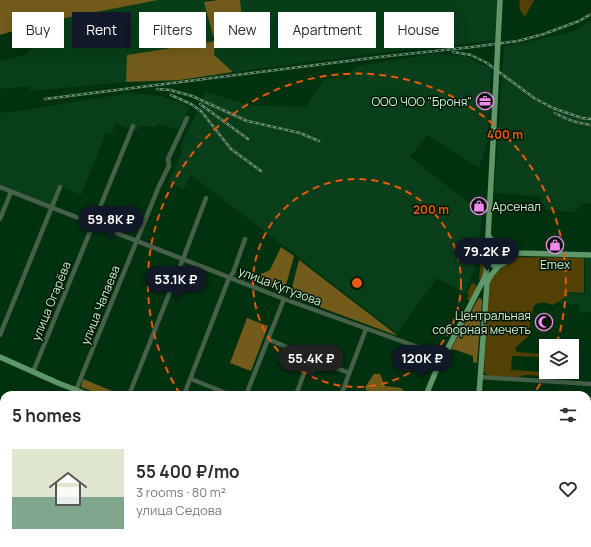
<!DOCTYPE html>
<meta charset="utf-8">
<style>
body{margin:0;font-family:Manrope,sans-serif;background:#f2f2f3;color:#2b2b33;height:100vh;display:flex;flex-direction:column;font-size:15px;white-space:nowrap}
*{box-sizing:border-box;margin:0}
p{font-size:13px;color:#7c7c81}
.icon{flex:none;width:22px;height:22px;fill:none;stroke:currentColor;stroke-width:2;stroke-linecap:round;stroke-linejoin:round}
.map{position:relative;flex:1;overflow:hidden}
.drawer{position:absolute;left:0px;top:391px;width:591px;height:156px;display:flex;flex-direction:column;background:#fff;border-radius:12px 12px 0 0;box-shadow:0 4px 16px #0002}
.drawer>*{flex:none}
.top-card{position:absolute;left:12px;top:12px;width:567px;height:36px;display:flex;gap:8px}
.buttons{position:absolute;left:539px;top:339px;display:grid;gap:8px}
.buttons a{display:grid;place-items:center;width:40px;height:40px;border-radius:0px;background:#fff;box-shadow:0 4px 16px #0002;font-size:20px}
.price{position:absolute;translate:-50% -34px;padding:0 9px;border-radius:14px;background:#111827;color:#fff;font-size:13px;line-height:26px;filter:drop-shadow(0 1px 2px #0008)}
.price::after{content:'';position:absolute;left:50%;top:24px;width:12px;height:9px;margin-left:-6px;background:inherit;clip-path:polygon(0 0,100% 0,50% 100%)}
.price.active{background:#222;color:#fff}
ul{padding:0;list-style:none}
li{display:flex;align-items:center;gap:12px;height:100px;padding:0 12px}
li+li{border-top:1px solid #e1e1e2}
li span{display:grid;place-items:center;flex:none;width:112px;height:80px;border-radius:0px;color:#555}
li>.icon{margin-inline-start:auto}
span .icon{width:48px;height:48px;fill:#fffc;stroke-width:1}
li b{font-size:17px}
h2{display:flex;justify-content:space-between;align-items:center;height:48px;padding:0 12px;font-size:17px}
.chip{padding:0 14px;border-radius:0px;background:#fff;box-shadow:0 4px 16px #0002;font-size:14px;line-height:36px}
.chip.active{background:#111827;color:#fff}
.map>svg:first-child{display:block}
.built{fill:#083f1a}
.green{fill:#534004}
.forest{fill:#735c1b}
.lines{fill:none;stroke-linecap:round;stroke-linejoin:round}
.minor{stroke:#46604a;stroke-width:4.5}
.major{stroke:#5f9769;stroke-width:5.5}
.rail-casing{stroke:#668e70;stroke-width:2.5}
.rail{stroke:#001605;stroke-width:1;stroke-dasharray:3;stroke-linecap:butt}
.major-bridge{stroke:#5f9769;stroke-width:5.5}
.ring{fill:none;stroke:#e8590c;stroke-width:2;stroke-dasharray:7 5}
.labels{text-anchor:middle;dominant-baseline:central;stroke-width:3;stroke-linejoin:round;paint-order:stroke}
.poi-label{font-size:12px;fill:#d0efd4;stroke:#001605;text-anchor:end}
.street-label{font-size:12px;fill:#d0efd4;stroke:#001605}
.centre{fill:#e8590c;stroke:#001605;stroke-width:2}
.ring-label{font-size:12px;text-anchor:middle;font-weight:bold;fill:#e8590c;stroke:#001605;stroke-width:3;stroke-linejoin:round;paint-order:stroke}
</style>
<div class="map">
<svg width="591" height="547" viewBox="0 0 591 547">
<rect width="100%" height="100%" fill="#003210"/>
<path class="built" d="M158 0H204L213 36 244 33 240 0H498L496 40 404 50 233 72 214 55V41L128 55 126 82 30 91V86L0 89V61L25 55 30 49 40 46V23Z
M591 21V203H583L575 212 546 210 540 196 494 193 504 47 571 32Z
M433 54 465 56 491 68 487 144 479 168 428 135 410 157 482 213 478 258 465 293 437 278 397 333 190 174 184 189 169 183 182 151 181 146 206 92 249 105 305 107 324 79 340 78 345 81 356 66Z
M130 93 161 96 183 103 190 107 178 129 157 124 155 127 139 126 137 131 115 124 111 135 106 133 81 195 62 187 52 211 0 190V111L6 113Z
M585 258H591V312L579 313V304L556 303V298L567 296 568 293 585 294Z
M280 543H328L327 547H278Z"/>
<path class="green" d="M520 0H534L525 17C520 12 518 6 520 0Z
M491 257a6 6 0 1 1 12 0a6 6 0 1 1-12 0Z
M484 255 483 275 480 281 479 280 481 257Z
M514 257 584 258V293L568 292 567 296 553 305C546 303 540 300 534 306L529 328 531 334 515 348 517 352 542 354 541 357 512 356 511 370 545 372 546 374 545 376 525 375 519 377 489 376 486 374 484 371 489 289 492 278 496 273 505 266 510 259Z
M472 283 475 284 477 287 470 301 467 299 469 295 467 294Z"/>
<path class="forest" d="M0 0H158L40 23 0 35Z
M218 0H240L244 33 213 36 204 2Z
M215 41 214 55 233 72 180 80 126 82 127 55Z
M281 247 294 256 284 292 258 282 261 274 270 270Z
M299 260 398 336 290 296Z
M480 298 482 300 477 363 473 362V356L456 350 451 349 478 299Z
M247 318 268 326 251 371 230 363Z
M374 374H380L385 386 401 388 408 395H387L374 393 372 395H368L365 387Z
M83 379 122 395H101L81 387Z
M0 519 4 521V543H10L9 547H0Z
M12 543H79V547H10Z"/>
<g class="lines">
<path class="minor" d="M0 187 284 299 443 356
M0 219 11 192
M0 335 60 187
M268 339 310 357 349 373
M33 372 133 126
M480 377 591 384
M191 379 231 395
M76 390 159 186 169 166 168 159 187 118
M129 395 183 259 206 198
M184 395 229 278 233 273 245 239
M246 395 284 299
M296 395 310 357
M341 395 366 329
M587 399H591
M0 461 4 462
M201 543 210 547
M158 547 160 543"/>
<path class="major" d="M489 236C496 250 505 250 519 253L591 255
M487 259C495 274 514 262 503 249
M0 357 58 383 89 395
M426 395 436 371 484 279 486 273 492 163
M479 395 487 283 491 275 499 266
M537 543 591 546
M365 547 366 543
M469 547V543"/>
<defs>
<path id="rail" d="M453 52 471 55 487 63 534 98 553 108 582 118 591 119
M157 89 170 90 192 96 247 121 300 133 319 141
M171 95 191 104 201 111 231 149 261 171
M45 99 379 57 472 47 518 41 544 34 579 21 591 14
M200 104 248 139
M555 113C568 120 576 123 591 125"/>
</defs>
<use href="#rail" class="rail-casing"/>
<use href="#rail" class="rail"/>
<path class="major-bridge" d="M492 163 500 0"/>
</g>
<g class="ring">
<circle cx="357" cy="283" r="104"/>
<path d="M546 373A209 209 0 0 1 534 394M180 394A209 209 0 1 1 556 346"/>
</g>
<defs>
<symbol id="office-ring" viewBox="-11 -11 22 22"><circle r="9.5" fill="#001605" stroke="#f489ef" stroke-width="1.5"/><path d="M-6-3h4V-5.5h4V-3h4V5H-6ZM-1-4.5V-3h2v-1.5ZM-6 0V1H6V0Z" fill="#f489ef"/></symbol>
<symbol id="shop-ring" viewBox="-11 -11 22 22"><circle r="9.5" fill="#001605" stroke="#f489ef" stroke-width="1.5"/><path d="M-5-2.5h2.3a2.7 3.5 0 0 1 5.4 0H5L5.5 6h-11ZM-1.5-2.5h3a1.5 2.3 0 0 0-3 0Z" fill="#f489ef"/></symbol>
<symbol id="mosque-ring" viewBox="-11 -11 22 22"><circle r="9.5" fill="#001605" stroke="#f489ef" stroke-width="1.5"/><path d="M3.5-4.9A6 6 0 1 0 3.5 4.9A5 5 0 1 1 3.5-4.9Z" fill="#f489ef"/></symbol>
</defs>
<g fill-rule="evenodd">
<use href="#office-ring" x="475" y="91" width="20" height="20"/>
<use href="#shop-ring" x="469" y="196" width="20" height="20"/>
<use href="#shop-ring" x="545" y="235" width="20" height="20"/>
<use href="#mosque-ring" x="534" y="312" width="20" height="20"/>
</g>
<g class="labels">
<g class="poi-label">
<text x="472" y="101">ООО ЧОО "Броня"</text>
<text x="492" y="206" text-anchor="start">Арсенал</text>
<text x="555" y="264" text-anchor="middle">Emex</text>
<text x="531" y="315">Центральная<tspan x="531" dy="14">соборная мечеть</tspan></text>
</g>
<g class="street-label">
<text transform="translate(280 286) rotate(21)">улица Кутузова</text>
<text transform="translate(51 301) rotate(-68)">улица Огарёва</text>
<text transform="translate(100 305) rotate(-68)">улица Чапаева</text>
</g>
</g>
<circle cx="357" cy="283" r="6" class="centre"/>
<g class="ring-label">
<text x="505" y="139">400 m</text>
<text x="431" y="214">200 m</text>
</g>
</svg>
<div class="buttons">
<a><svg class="icon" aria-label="layers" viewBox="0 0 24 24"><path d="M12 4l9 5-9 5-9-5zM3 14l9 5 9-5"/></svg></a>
</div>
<b class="price" style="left:111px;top:240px">59.8K ₽</b>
<b class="price" style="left:487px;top:272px">79.2K ₽</b>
<b class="price" style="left:176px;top:300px">53.1K ₽</b>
<b class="price active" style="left:311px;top:379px">55.4K ₽</b>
<b class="price" style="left:422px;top:379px">120K ₽</b>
<div class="top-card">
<a class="chip">Buy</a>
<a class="chip active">Rent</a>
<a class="chip">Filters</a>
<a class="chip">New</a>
<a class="chip">Apartment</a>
<a class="chip">House</a>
</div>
<section class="drawer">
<h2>5 homes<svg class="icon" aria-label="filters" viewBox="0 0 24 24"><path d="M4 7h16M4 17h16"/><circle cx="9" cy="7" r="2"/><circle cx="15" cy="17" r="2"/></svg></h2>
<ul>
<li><span style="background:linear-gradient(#dfe7d0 60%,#7fa58c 0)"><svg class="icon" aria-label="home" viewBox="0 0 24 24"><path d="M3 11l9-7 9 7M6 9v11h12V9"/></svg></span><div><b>55 400 ₽/mo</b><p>3 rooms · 80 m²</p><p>улица Седова</p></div><svg class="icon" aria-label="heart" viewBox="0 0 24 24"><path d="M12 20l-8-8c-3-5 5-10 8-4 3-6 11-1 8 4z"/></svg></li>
</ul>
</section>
</div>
